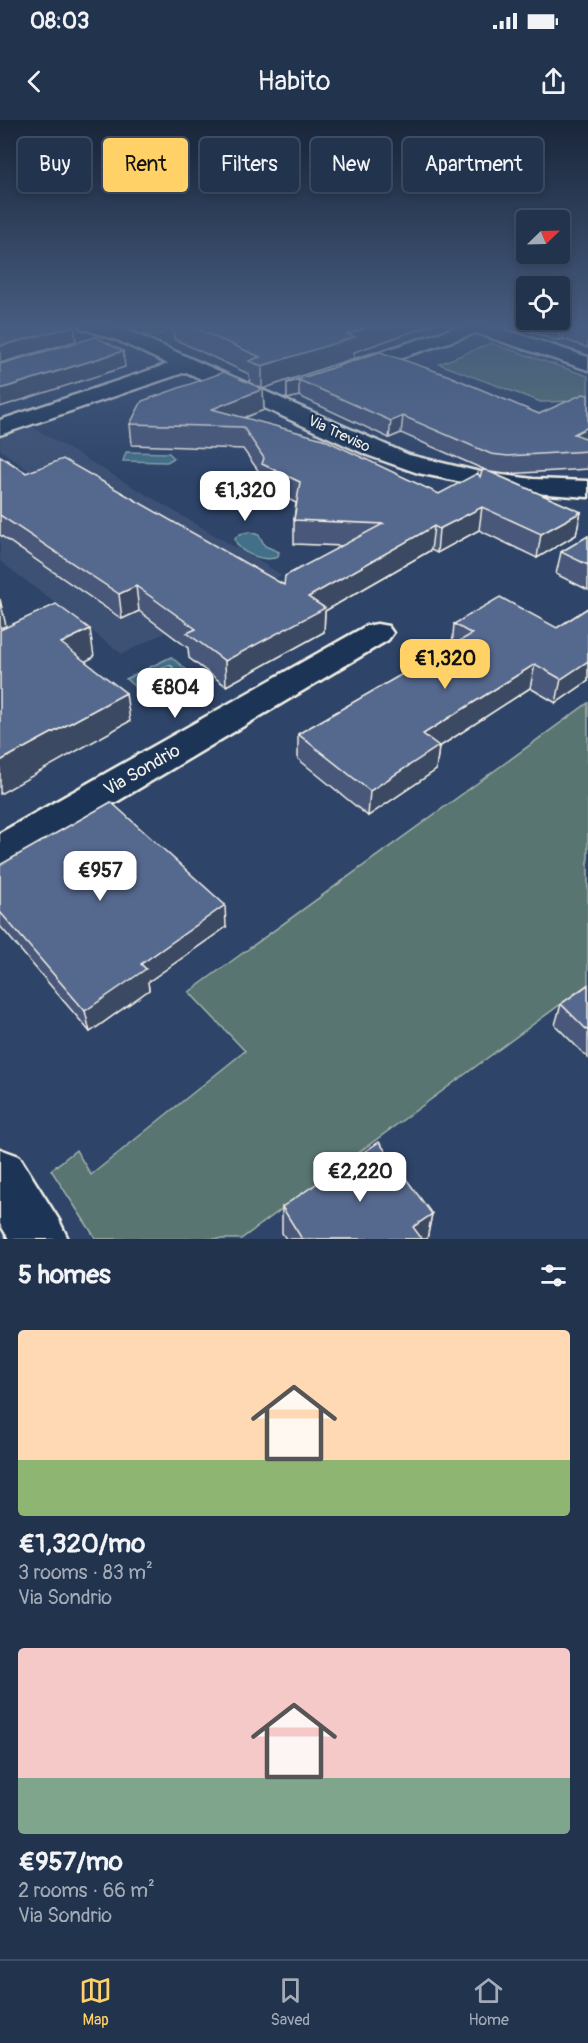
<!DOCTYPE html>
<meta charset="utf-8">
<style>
body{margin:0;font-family:Pangolin,sans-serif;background:#2e3f58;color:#f1f3f6;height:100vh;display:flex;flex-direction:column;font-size:22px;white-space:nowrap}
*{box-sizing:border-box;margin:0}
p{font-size:20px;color:#a2aab6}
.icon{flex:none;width:33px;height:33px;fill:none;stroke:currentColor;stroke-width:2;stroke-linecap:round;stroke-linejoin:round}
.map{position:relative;height:1119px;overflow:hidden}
.details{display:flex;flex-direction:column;background:#22334e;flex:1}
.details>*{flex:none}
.top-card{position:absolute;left:18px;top:18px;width:552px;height:54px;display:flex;gap:12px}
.needle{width:39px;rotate:67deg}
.tools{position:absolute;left:516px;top:90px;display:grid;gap:12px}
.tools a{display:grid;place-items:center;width:54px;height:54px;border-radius:6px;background:#22334e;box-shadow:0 3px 9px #0003,0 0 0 2px #3f4e66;font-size:30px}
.price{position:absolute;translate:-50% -51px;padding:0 14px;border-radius:12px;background:#fff;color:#222;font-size:20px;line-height:39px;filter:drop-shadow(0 2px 3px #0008)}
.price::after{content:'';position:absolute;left:50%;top:36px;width:18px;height:14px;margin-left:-9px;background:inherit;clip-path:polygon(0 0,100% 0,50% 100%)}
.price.active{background:#ffd166;color:#111}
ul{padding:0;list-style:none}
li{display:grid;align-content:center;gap:12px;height:318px;padding:0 18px}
li span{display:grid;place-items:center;height:186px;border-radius:6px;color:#555}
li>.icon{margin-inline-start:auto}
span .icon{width:108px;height:108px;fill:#fffc;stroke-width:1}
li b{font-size:26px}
h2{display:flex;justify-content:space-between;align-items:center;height:72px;padding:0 18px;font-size:26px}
.pill{padding:0 21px;border-radius:6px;background:#22334e;box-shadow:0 3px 9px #0003,0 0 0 2px #3f4e66;font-size:21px;line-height:54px}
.pill.active{background:#ffd166;color:#111}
.status{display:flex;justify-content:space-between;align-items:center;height:42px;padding:0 30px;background:#22334e;direction:ltr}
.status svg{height:16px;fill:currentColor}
header{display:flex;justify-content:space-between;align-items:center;height:78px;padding:0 18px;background:#22334e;font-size:27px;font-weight:600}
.menu{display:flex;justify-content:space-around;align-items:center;height:84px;border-top:2px solid #3f4e66;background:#22334e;font-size:16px;color:#a2aab6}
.menu a{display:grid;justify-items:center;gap:3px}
.menu .active{color:#ffd166}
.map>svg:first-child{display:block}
.built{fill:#3d5175}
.green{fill:#587572;stroke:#a6b3ad;stroke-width:1.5}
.water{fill:#436f88;stroke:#8aa3ae;stroke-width:1.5}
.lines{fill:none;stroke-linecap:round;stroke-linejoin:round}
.shore{stroke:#adbdc2;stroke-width:1.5}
.street-casing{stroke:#f4f1e8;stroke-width:5}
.secondary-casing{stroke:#f4f1e8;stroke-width:5}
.street{fill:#1d3557;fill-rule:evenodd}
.secondary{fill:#1d3557;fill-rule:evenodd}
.wall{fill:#48597a;stroke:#f4f1e8;stroke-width:1.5}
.shaded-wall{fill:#3b4863;stroke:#f4f1e8;stroke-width:1.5}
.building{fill:#54678e;stroke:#f4f1e8;stroke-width:1.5}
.labels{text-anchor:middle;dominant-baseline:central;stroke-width:4.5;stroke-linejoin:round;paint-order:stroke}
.far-street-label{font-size:15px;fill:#f4f1e8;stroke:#1d3557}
.street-label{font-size:18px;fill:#f4f1e8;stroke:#1d3557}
</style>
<div class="status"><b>08:03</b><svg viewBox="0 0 49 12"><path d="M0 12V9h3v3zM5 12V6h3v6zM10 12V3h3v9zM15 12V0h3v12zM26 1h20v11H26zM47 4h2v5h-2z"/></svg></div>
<header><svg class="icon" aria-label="back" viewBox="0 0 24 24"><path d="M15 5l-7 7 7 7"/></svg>Habito<svg class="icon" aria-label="share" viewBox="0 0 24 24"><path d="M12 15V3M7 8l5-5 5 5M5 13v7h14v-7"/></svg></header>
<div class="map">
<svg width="588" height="1119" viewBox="0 0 588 1119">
<rect width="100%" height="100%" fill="#2e4468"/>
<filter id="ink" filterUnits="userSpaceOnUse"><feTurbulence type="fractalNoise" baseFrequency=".0167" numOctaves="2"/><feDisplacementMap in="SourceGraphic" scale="12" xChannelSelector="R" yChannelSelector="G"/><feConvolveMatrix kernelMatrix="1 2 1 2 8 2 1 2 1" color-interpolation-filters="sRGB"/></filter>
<g filter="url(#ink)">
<path class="built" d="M32 307 282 455 122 534 0 441V365L32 353 0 329V318Z"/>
<path class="green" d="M117 204H192L149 217Z
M491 223 588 256V285L576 281 541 282 439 244Z
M588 583V864L241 1119H96L51 1050 76 1030 91 1055 245 931 189 872Z"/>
<path class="water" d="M126 332 169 333 174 338 167 342 123 341Z
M249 412 259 415 265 426 279 432 278 437C265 442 237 434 235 418L240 414Z
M171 537 187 550 142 573 126 559Z"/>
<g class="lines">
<path class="shore" d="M169 545 173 547 172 551 145 565 140 563 141 558Z"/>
<defs>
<path id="street" d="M79 204H106L131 212 409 335 480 352 533 359 588 361V377L506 371 418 353 367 335 186 252 0 315V300L168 244 117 220 81 208Z
M467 204H494L493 206 588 237V250L476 213 354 253 347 255 340 253 337 249 340 245Z
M377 504 388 506 393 513 388 520 14 743 0 747V713L366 506Z"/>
<path id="secondary" d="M0 1029 19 1036 59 1100 68 1119H9L0 1104Z"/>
</defs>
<use href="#street" class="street-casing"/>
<use href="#secondary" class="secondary-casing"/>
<use href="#street" class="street"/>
<use href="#secondary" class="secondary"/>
</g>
<path class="wall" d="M173 204H434L354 232V238L262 269 250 263 249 254 174 219Z
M508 204H588V228L563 219 558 221Z
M380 232 539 294 588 275V349L506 354 490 352 581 392 576 415 537 438 479 410 437 433 431 430 325 491 324 512 226 566 189 538 188 528 139 491 122 499 0 415V336L26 353 284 465 342 426 294 424V400L296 383 262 366V356L243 329 132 325 130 304 263 269 264 290 244 298 439 374 480 357 483 349 401 313 389 318 299 276 287 279V263Z
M588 416V470L556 454 561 432Z
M588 488V561L556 583 530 568 439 627 436 650 368 696 298 639V614L452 526 454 504 557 508Z
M0 745 226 807 148 862 149 870 90 912 0 806Z
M588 865V938L555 905 561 884Z
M282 1087 432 1094 427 1119H286L282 1113Z"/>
<path class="shaded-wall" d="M377 204H434L354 232V238L262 269V246Z
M561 204H566L563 219 558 221Z
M74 206 76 221 0 243V226Z
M123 231 125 247 0 287V269Z
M299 260V276L287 279V263Z
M263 269 264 290 222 306 212 289Z
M403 296 401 313 389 318 391 301Z
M588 307V322L574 314Z
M482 387 479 410 437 433 439 409Z
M581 392 576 415 537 438 541 414Z
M434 406 431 430 325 491 324 512 226 566 225 541 308 477Z
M136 466 139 491 122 499 119 474Z
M0 479 6 506 0 508Z
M90 509 94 537 66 551 61 523Z
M588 541V561L556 583 561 559Z
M535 544 530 568 439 627 436 650 368 696 370 671 423 614Z
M126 573 130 601 0 674V641Z
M225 785 226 807 148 862 149 870 90 912 85 891 141 844Z
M432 1094 427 1119H411L413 1107Z"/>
<path class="building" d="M0 204H69L74 206 0 226Z
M186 204H377L347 214 355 217 262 246 249 241 260 237Z
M96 217 123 231 0 269V244Z
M380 232 447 255 539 294 583 274 588 275V307L574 314 588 319V331L508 336 491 334 403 296 391 301 299 260 287 263Z
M224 252 263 269 212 289 323 319 439 374 478 353 480 357 483 349 581 392 541 414 482 387 439 409 434 406 308 477 325 488 225 541 187 513 196 509 136 466 119 474 0 395V336L26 353 63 339 284 465 285 456 383 404 294 400 300 362 262 344 264 338 243 307 130 304 142 281Z
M588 416V445L561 432Z
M500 477 557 508 588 488V541L561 559 535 544 423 614 439 626 370 671 298 614 472 514 454 504Z
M56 484 90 509 61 523 126 573 0 641V510Z
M111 682 225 785 141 844 146 849 85 891 0 792V745Z
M588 865V911L561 884Z
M379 1022 432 1094 413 1107 422 1119H302L282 1087Z"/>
</g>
<linearGradient id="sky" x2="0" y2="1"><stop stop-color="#192539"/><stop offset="0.57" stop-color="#465c80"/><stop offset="1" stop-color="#465c80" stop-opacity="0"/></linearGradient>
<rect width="588" height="360" fill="url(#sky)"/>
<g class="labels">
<g class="far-street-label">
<text transform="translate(339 314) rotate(25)">Via Treviso</text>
</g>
<g class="street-label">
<text transform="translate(142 650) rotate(-30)">Via Sondrio</text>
</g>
</g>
</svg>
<div class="tools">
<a><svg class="needle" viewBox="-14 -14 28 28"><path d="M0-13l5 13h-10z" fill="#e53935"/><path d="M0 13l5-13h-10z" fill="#a2aab6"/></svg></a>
<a><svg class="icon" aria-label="locate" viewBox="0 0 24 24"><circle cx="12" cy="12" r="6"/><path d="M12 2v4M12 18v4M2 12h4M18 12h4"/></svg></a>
</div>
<b class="price" style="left:245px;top:402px">€1,320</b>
<b class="price active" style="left:445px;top:570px">€1,320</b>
<b class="price" style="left:175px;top:599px">€804</b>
<b class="price" style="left:100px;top:782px">€957</b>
<b class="price" style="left:360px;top:1083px">€2,220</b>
<div class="top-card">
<a class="pill">Buy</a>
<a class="pill active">Rent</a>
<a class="pill">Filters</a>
<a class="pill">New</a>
<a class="pill">Apartment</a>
</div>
</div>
<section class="details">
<h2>5 homes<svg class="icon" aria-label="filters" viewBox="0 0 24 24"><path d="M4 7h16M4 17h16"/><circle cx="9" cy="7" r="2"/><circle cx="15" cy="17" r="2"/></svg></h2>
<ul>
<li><span style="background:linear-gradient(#ffd9b3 70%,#8fb573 0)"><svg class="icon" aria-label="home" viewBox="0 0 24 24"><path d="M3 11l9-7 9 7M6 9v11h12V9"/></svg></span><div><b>€1,320/mo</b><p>3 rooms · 83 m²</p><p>Via Sondrio</p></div></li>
<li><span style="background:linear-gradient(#f6c9c9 70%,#7fa58c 0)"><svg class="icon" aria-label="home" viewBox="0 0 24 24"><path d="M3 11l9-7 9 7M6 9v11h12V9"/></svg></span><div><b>€957/mo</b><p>2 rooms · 66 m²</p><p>Via Sondrio</p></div></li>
</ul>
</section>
<nav class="menu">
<a class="active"><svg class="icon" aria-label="map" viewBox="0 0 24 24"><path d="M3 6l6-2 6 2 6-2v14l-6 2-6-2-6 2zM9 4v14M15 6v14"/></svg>Map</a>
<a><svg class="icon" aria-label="saved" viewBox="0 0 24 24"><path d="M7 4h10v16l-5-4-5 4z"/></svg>Saved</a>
<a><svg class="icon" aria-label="home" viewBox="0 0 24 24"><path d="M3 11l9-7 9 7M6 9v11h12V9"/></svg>Home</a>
</nav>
